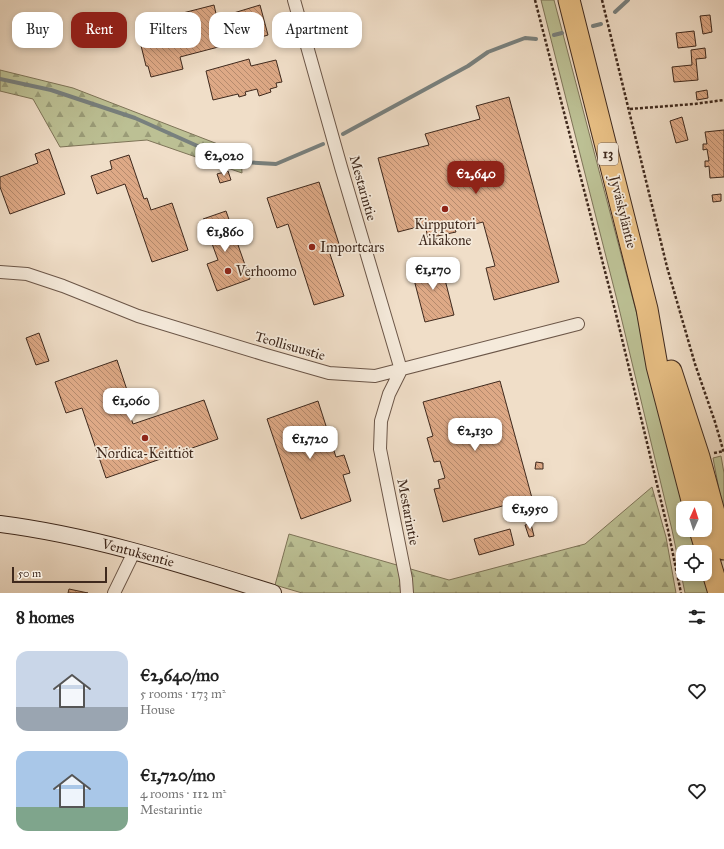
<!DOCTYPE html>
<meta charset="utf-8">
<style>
body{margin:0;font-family:"IM FELL Great Primer",serif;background:#f6f6f6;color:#222;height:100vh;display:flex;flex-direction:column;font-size:15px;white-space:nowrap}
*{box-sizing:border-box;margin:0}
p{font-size:13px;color:#767676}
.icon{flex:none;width:22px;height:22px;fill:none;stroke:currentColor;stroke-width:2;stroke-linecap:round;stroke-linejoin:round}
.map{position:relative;height:593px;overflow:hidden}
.sheet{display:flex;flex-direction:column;background:#fff;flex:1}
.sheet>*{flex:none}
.hud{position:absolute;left:12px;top:12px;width:400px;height:36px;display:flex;gap:8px}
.needle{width:26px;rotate:3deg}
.controls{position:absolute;left:676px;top:501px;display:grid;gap:8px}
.controls a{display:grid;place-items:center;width:36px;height:36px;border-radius:8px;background:#fff;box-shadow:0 2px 6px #0003;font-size:20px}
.scale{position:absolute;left:12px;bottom:10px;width:95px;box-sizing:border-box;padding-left:4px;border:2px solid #3f291d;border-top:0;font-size:11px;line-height:14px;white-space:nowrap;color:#3f291d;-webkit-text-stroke:3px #f5eadb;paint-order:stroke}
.price{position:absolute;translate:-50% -34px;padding:0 9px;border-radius:8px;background:#fff;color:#222;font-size:13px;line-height:26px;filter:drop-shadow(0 1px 2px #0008)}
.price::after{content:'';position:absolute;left:50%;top:24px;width:12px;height:9px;margin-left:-6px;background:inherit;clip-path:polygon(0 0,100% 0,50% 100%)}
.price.selected{background:#8f2418;color:#fff}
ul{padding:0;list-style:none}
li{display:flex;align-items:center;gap:12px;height:100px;padding:0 16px}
li span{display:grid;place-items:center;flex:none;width:112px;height:80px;border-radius:12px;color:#555}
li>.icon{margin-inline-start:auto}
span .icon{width:48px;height:48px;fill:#fffc;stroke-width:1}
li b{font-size:17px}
h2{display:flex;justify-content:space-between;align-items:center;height:48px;padding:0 16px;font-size:17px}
.chip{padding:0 14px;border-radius:12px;background:#fff;box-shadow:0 2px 6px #0003;font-size:14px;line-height:36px}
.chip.selected{background:#8f2418;color:#fff}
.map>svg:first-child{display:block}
.grass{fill:#bcc094;stroke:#7e7458}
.forest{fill:url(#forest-firs);stroke:#7e7458}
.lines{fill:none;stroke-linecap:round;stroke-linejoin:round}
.stream{stroke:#78807e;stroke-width:4}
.building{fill:url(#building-back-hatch);stroke:#3f291d}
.street-casing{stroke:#6b5648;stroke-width:14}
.secondary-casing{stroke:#3f291d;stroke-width:18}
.highway-casing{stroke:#3f291d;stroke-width:23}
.path{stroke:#3f291d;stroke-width:2.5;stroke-dasharray:3 2;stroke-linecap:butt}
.street{stroke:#f5eadb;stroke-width:12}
.secondary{stroke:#f5eadb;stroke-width:16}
.highway{stroke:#e8bf84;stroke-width:21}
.poi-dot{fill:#8f2418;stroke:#f5eadb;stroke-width:1.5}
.labels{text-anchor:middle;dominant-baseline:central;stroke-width:3.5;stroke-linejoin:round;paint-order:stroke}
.shield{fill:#f5eadb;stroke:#766356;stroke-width:1}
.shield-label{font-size:13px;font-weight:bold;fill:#3f291d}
.street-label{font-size:14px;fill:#3f291d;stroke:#f5eadb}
.poi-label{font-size:14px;fill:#3f291d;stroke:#f5eadb}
</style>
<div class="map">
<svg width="724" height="593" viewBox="0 0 724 593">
<defs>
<pattern id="forest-firs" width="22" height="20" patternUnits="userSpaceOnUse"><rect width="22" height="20" fill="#bcc094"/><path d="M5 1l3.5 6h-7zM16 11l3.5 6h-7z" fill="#9a9c78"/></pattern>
<pattern id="building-back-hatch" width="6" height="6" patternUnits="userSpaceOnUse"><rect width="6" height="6" fill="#dea986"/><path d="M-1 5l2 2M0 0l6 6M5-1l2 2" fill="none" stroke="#b58a6d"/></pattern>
</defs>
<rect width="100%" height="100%" fill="#f0dec8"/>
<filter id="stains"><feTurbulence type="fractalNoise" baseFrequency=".005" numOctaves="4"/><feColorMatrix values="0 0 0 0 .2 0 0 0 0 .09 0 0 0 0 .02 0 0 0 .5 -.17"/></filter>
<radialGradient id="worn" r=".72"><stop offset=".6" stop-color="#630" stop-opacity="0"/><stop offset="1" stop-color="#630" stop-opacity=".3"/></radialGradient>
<path class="grass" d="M541 0H554L688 508H683V530H694L700 552H683V574H705L710 593H685L672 530 617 300Z
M721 456 724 473V516L713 458Z"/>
<path class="forest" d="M0 70 73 88 241 153 242 173 147 140 60 147 33 99 0 91Z
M652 487 666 537 676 593H302L275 585 289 534 449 580 585 544Z"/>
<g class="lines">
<path class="stream" d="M615 12 628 0
M593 26 601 24
M554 35 562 33
M0 79 51 90 135 118 202 148 242 162 276 164 323 144
M343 134 468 66 488 52 525 38 536 39"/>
</g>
<path class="building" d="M214 5 217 18 260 5 268 35 227 47 226 45 180 57 183 69 151 77 148 66H146L136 25Z
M710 15 712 32 703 34 700 16Z
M694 31 696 46 678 48 676 33Z
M705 48 706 58 696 59 698 80 674 82 672 67 692 65 691 50Z
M249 59 251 66 276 60 282 82 276 83 277 87 270 89 271 92 259 96 257 89 245 92 246 95 239 97 238 94 213 100 206 71Z
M707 90 708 98 697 100 696 92Z
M509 97 559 282 494 300 486 268 495 266 483 222 455 229 456 232 428 238 425 225 398 232 378 158 429 145 425 134 480 119 476 106Z
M682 117 688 140 676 143 670 121Z
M724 130V177L710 178 709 166 705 167V161H709L707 149 703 150V144H707L705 132Z
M49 149 65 194 10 214 0 187V177L38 163 35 154Z
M129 155 144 199 147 198 151 210 172 203 188 250 152 262 125 184 97 194 91 176 112 169 110 161Z
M228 171 231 180 220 183 217 174Z
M319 182 340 247 329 251 344 296 314 305 288 224 277 228 267 198Z
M721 194V201L713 202 712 195Z
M226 211 250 279 217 291 207 264 218 260 203 219Z
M440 260 454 315 425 322 411 268Z
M39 333 49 361 36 365 26 338Z
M117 360 128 393 123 395 133 424 204 400 218 439 106 478 82 408 66 413 55 382Z
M500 381 532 498 443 522 434 489 440 488 438 480 445 478 440 461 434 462 427 438 433 436 423 402Z
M318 401 336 457 344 455 350 473 343 475 351 501 301 519 267 419Z
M536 462 543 463V469H535Z
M531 524 534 536 529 537 525 525Z
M510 529 514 545 479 555 474 539Z
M69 589 88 593H68Z"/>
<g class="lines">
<defs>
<path id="street" d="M294 0 341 167 401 370 389 394 381 421 380 449 406 579 407 593
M0 272 27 274 63 286 138 316 266 355 329 373 375 376 578 324
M114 593 134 552"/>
<path id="secondary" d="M0 524C94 536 183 565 273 593"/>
<path id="highway" d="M569 0 647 309 657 366 694 508
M671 371 699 457 724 549
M700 530 719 593"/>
</defs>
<use href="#street" class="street-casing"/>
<use href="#secondary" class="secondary-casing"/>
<use href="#highway" class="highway-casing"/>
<path class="path" d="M535 0 616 314 668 530 681 593
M602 0 667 267 695 364 715 422 724 453
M630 109 694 104 724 100
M714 453 724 451"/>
<use href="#street" class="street"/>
<use href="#secondary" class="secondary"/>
<use href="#highway" class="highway"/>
</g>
<g class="poi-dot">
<circle cx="445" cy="209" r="4"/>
<circle cx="312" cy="247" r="4"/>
<circle cx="228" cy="271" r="4"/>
<circle cx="145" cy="438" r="4"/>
</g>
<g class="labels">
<rect class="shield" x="598" y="143" width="20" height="22" rx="3"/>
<g class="shield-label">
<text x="608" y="154">13</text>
</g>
<g class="street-label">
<text transform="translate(363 188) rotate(74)">Mestarintie</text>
<text transform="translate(623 212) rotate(76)">Jyväskyläntie</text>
<text transform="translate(290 346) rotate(16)">Teollisuustie</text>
<text transform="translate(408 512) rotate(79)">Mestarintie</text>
<text transform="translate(138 553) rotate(15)">Ventuksentie</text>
</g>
<g class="poi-label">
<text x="445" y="224">Kirpputori<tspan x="445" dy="16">Aikakone</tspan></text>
<text x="320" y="247" text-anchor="start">Importcars</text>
<text x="236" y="271" text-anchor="start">Verhoomo</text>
<text x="145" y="453">Nordica-Keittiöt</text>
</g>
</g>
<rect width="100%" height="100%" filter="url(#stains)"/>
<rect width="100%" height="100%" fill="url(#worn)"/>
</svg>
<div class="controls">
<a><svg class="needle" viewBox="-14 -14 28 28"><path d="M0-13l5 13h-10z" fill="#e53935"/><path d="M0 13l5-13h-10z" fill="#767676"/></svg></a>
<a><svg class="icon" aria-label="locate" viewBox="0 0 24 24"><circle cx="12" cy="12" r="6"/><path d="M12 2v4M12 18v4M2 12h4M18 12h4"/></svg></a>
</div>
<div class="scale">50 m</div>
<b class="price" style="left:224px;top:177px">€2,020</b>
<b class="price selected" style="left:476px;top:195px">€2,640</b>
<b class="price" style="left:225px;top:253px">€1,860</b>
<b class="price" style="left:433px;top:291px">€1,170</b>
<b class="price" style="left:131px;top:422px">€1,060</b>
<b class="price" style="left:475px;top:452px">€2,130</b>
<b class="price" style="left:310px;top:460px">€1,720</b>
<b class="price" style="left:530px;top:530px">€1,950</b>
<div class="hud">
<a class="chip">Buy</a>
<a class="chip selected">Rent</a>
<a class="chip">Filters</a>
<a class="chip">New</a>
<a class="chip">Apartment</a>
</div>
</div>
<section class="sheet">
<h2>8 homes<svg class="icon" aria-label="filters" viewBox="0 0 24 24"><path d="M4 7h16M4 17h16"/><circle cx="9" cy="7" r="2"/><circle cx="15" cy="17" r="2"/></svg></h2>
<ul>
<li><span style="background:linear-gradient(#c9d6e8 70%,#9aa5b1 0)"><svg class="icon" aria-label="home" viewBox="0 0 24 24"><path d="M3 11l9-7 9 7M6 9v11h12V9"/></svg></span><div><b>€2,640/mo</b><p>5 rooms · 173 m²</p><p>House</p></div><svg class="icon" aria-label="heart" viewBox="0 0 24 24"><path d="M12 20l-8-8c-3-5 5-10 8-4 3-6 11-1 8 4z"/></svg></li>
<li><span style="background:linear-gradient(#a9c7e8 70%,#7fa58c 0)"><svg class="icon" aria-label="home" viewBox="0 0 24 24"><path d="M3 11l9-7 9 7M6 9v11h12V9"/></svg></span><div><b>€1,720/mo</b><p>4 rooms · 112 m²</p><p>Mestarintie</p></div><svg class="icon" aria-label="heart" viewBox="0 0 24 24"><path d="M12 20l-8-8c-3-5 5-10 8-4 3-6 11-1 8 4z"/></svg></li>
</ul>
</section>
